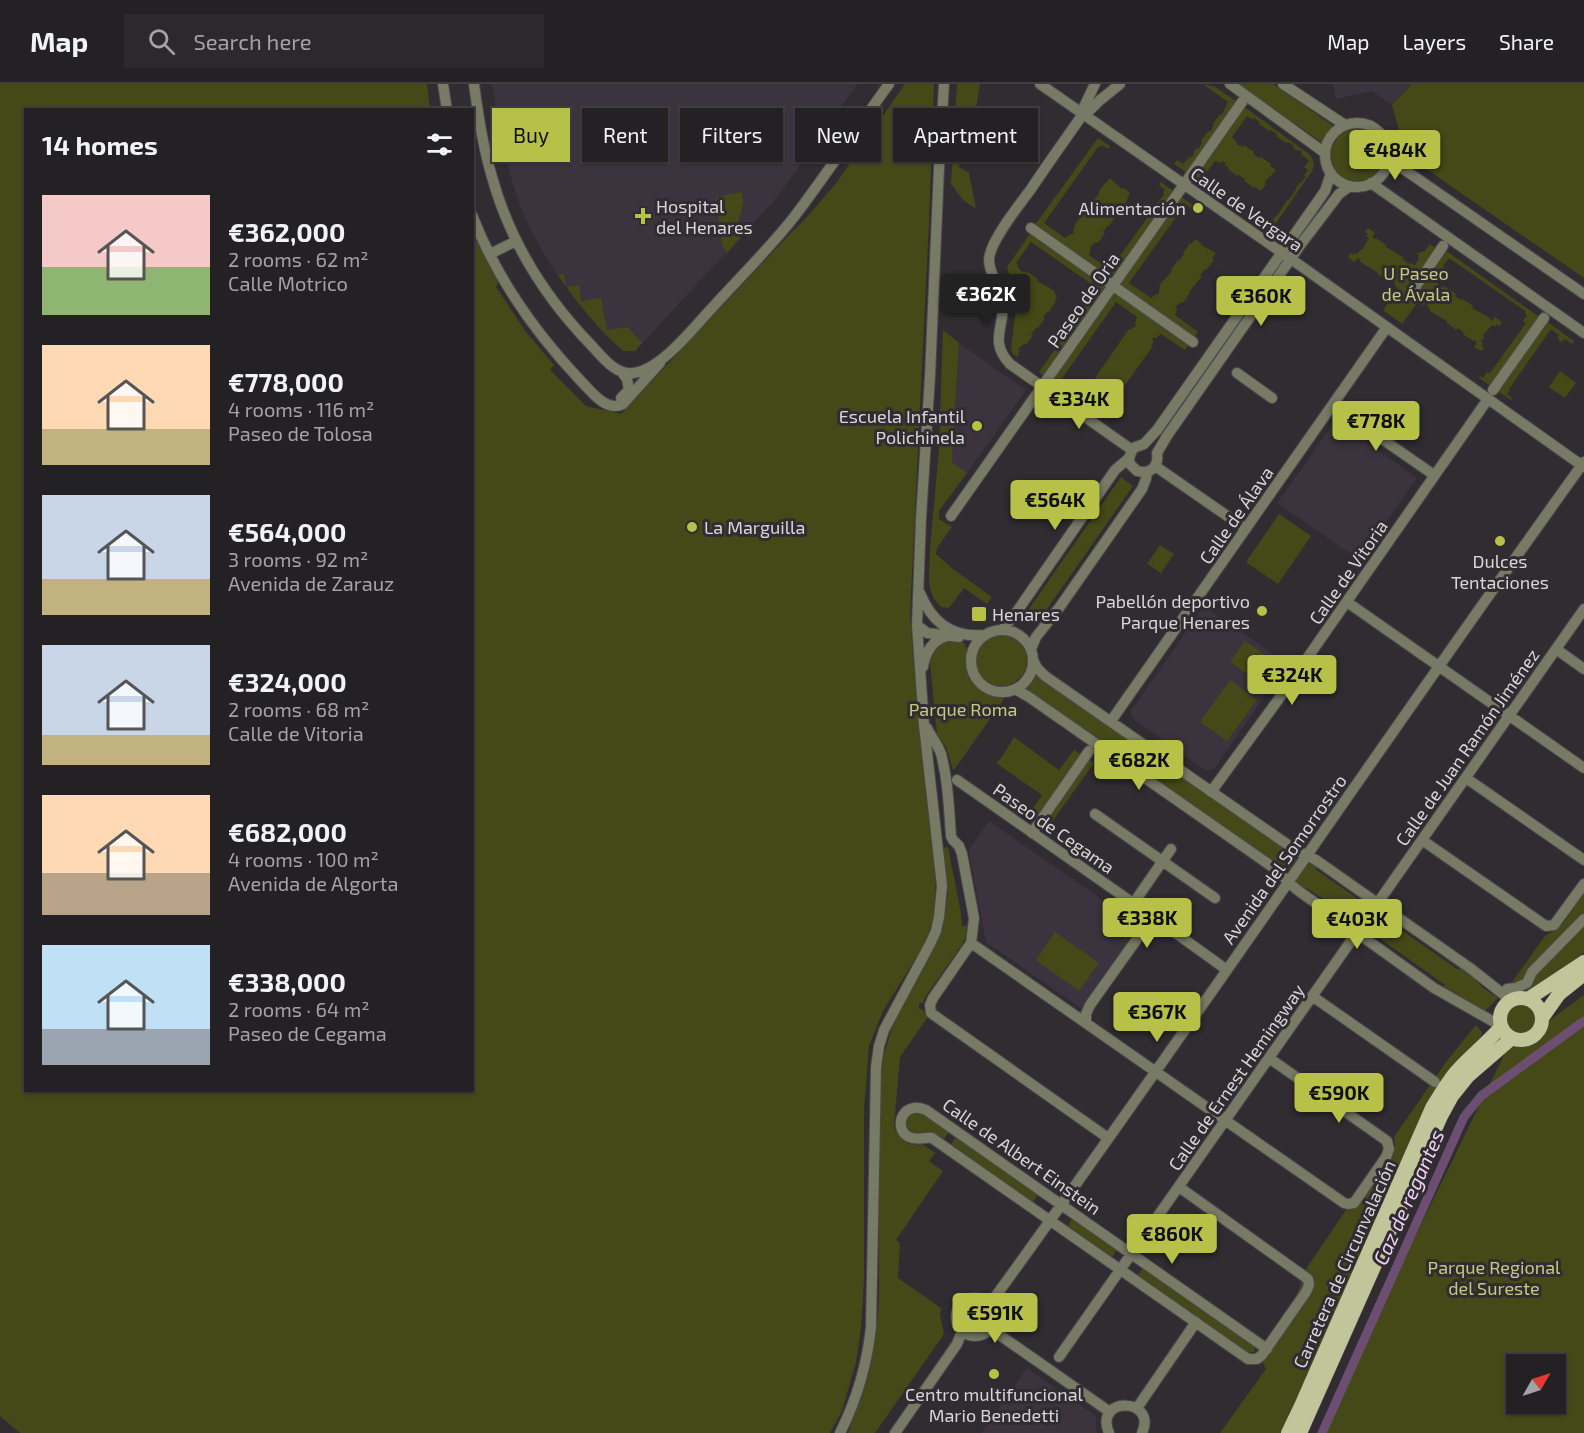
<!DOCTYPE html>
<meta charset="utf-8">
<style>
body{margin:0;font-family:"Exo 2",sans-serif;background:#2c292d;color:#f1f3f6;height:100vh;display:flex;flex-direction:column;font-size:22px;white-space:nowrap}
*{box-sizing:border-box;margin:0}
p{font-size:20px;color:#a3a3a7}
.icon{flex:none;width:33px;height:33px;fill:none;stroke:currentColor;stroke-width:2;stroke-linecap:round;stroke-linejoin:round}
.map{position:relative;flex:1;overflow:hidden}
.details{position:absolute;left:24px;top:24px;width:450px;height:984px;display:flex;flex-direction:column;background:#242125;border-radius:0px;box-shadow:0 2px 4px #0004,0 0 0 2px #413e42}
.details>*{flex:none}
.hud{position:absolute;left:492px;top:24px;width:570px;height:54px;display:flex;gap:12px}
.needle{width:39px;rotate:51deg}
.fabs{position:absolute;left:1506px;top:1270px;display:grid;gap:12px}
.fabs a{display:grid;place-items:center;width:60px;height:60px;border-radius:0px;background:#242125;box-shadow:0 2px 4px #0004,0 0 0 2px #413e42;font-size:30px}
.price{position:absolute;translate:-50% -51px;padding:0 14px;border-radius:6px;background:#b8c147;color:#111;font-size:20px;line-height:39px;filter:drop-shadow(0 2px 3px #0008)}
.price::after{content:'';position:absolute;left:50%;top:36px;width:18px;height:14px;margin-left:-9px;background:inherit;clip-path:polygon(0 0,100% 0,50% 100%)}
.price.on{background:#222;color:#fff}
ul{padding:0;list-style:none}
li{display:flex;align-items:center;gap:18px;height:150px;padding:0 18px}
li span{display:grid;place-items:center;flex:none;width:168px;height:120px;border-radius:0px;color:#555}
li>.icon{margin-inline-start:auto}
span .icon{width:72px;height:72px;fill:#fffc;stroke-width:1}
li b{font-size:26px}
h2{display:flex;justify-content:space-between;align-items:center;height:72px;padding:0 18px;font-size:26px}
.chip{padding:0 21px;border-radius:0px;background:#242125;box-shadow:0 2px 4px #0004,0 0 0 2px #413e42;font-size:21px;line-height:54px}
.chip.on{background:#b8c147;color:#111}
header{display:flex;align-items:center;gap:36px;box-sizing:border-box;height:84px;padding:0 30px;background:#242125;border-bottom:2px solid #413e42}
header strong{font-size:28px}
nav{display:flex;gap:33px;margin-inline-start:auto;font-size:21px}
.search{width:420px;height:54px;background:#2c292d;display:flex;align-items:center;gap:15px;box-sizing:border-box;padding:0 21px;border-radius:0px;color:#a3a3a7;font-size:22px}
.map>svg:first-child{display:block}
.built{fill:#3b333d}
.green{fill:#454918;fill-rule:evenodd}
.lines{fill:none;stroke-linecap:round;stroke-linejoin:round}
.canal{stroke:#6c4e73;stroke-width:9}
.minor-casing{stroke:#4b474c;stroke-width:12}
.major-casing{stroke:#4b474c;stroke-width:15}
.minor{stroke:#777a65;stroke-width:10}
.major{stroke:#c0c59a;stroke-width:14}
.poi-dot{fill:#b8c147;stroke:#302c31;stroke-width:2}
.labels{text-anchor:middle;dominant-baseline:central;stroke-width:6;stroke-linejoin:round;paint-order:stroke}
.poi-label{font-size:18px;fill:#d8d6d9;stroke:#302c31;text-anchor:start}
.street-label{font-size:18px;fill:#d8d6d9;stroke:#302c31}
.park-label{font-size:18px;fill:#c4cb7f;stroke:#302c31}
.water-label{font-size:20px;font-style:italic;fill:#f1d2f7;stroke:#302c31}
</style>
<header>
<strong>Map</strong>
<div class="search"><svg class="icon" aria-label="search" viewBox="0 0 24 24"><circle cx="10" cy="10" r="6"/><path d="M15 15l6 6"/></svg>Search here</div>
<nav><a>Map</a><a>Layers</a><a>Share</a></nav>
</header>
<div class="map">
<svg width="1584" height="1349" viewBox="0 0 1584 1349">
<rect width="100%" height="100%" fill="#302c31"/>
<path class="built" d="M492 0H857L791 94 774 117 635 267H623L605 251 573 213 545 172 530 144 520 122 506 77Z
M1333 0H1412L1392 21 1372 7 1336 15Z
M959 259 1026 306 967 389 952 378Z
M1336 336 1417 394 1359 476 1277 419Z
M1204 522 1287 580 1214 685 1205 686 1133 635 1131 627Z
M989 737 1140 842 1082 925 986 858 969 768 970 764Z
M1027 1284 1096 1332 1097 1349H981Z"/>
<path class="green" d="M0 0H427L430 25 26 26V1006H472L473 157 474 160 478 156 499 197 496 203 526 248 554 281 550 286 586 322 621 330 786 154 807 133 837 98 905 0H934L929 137 910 531 917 623 936 789 934 830 929 848 922 864 883 927 869 962 864 1025V1196L861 1244 856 1278 842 1327 830 1349H20L0 1332Z
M957 0H980L976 24 962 52 959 83 969 89 976 125 963 116 951 100Z
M1203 0 1215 3 1239 19 1189 90 1174 80 1177 76 1183 80 1190 72 1192 73 1194 70 1193 69 1196 64 1198 65 1202 59 1201 57 1208 47 1210 48 1214 41 1213 40 1220 30 1222 31 1228 18Z
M1238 0H1273L1332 41V44L1323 58H1321Z
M1412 0H1584V194L1406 71 1392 21Z
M1243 22 1309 70C1314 75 1315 80 1312 87L1272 145 1270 146 1260 140 1261 139 1264 140 1268 134 1272 137 1276 132H1277L1288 115 1289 116 1300 98 1301 99 1306 93 1304 91 1308 86 1304 83 1309 77 1301 70 1302 68 1299 66 1298 67 1293 64 1294 62 1287 58 1286 59 1276 52 1277 50 1271 46 1269 47 1259 40 1260 38 1254 34 1252 35 1247 32 1232 53 1237 58 1236 60 1243 63 1244 61 1254 68 1253 70 1259 74 1261 73 1271 80 1270 82 1276 86 1265 98 1266 100 1261 107 1255 103 1254 104 1244 97 1245 95 1239 91 1237 92 1228 85V83L1225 81 1226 79 1223 77 1222 79 1215 77 1200 97 1193 93Z
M1331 71a26 26 0 1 1 52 0a26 26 0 1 1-52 0Z
M1098 54 1110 62 1108 65 1102 61 1100 63H1098L1044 139 1065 154 1071 150 1072 151 1074 148 1073 146 1075 143 1074 142 1081 132 1082 133 1087 127 1086 125 1093 115 1094 116 1099 110 1098 109 1105 99H1106L1110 94 1112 96 1122 105 1124 104 1130 109 1127 114 1128 115 1121 125H1119L1115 131 1116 132 1109 142 1108 141 1103 148 1105 149 1098 159 1096 158 1090 163 1091 164 1089 171 1110 186 1164 110 1163 108 1165 106 1159 101 1161 98 1176 109 1114 198 1035 141Z
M742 108C742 112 743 115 743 118 743 132 733 137 742 152L727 169 722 161 716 113Z
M1180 112 1195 123 1193 126 1187 121 1185 124 1183 123 1129 199 1151 214 1156 210 1158 211 1160 203 1159 202 1172 187 1171 186 1178 176H1180L1184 170 1183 169 1190 159 1192 160 1195 155 1202 160 1201 161 1216 169 1212 174 1214 176 1206 186 1205 185 1200 191 1202 192 1189 208 1190 209 1183 219 1181 218 1175 223 1177 225 1175 231 1198 248 1193 255 1118 203Z
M1368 144 1375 149 1372 153 1375 155 1376 154 1386 161V163L1403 173 1402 174 1408 180 1409 179 1415 181 1419 175 1418 173 1419 171 1416 169H1420L1422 167 1424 168 1430 160 1441 168 1445 166 1541 234 1492 303 1479 294 1480 292 1483 294 1487 288 1490 289 1526 239 1523 237 1527 231 1525 229V227L1449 174 1443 182 1446 184 1444 186 1446 189 1442 188 1441 190 1439 188 1434 194 1438 200V202L1441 204 1442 202 1445 204 1446 203 1456 210 1455 212 1461 216 1463 215 1473 222 1472 224 1490 234 1489 235 1492 237 1495 233 1502 238 1499 242 1497 240 1495 243 1492 241 1483 251 1484 253 1481 258 1483 259 1482 262 1484 264 1481 267 1474 263 1477 258 1474 256 1473 257 1463 250 1464 249 1458 244 1456 246 1446 238 1447 237 1430 227V225L1427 223 1428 221 1425 219 1424 221 1417 219 1402 240 1383 226 1398 205 1394 200 1395 198 1392 196 1391 197 1387 195 1386 196 1377 189V188L1360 178V176L1358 174 1354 178 1348 173 1350 169 1353 171 1354 169 1357 170 1361 165 1362 166 1369 154 1366 152 1368 150 1365 148Z
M1031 148 1109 202 1045 293 1039 288 1093 211 1095 206 1088 202 1090 199 1031 158 1016 179 1018 181 1017 182 1022 188 1024 187 1027 189 1028 188 1038 195 1037 197 1055 207 1054 208 1057 213 1055 216 1056 217 1049 228 1048 227 1043 233 1045 234 1038 244H1036L1031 250 1033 251 1026 261 1024 260 1018 265 1020 267 1018 269 1019 271 1017 273 1013 270 1011 265 1016 224 1014 206 1007 183Z
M564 190 566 203 579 201 581 217 601 214 607 246 628 243 642 259 635 267H623C598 244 577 219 558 191Z
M1113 207 1189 261 1185 266 1161 250 1156 254 1154 253 1152 256 1154 258 1151 261 1153 262 1118 311 1095 294 1129 245 1130 246 1133 243 1134 244 1136 241 1135 240 1137 233 1116 218 1058 300 1051 295Z
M1545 236 1574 257 1572 260 1565 255 1564 257 1562 256 1560 259 1559 255 1557 253 1559 251 1551 245 1509 305 1510 306 1507 310 1512 314 1511 316 1496 306Z
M943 246 959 259 952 378 967 389 939 427V435L952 443 937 464 936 470 953 485 992 513 987 520 964 504 949 524 941 523 934 515 930 505 929 495 930 465 939 365Z
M1560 287 1576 299 1565 314 1549 303Z
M1121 393 1133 402 1038 538 1026 529Z
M1279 430 1311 452 1278 500 1246 478Z
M1160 461 1174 470 1161 489 1147 480Z
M975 576a26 26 0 1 1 52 0a26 26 0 1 1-52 0Z
M945 555C950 555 959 554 963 558 968 563 967 571 967 577 969 599 985 611 1006 612L954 686H953L946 663 937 650 930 578 931 569Z
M1245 557 1281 582 1266 603 1230 578Z
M1036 589 1294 769 1296 777C1292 782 1290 789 1282 786L1026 606 1025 603Z
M1230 596 1257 616 1227 657 1200 638Z
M1014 653 1059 686 1074 666 1094 679 1047 745 1027 732 1042 711 996 679 1002 673Z
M948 763 961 829 962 842H967L965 855 961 862 925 913 923 919H919V925L923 926 927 934 900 973 894 1042 895 1046 903 1057 912 1061 922 1060 935 1069 929 1077 943 1087 896 1156 900 1159 898 1194 941 1224 940 1232 944 1250 875 1349H848L870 1285 876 1252 879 1215V1014L881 991 884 970 893 941 933 866 943 841 948 809 943 764Z
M1311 778 1321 783 1315 785 1358 815 1366 813 1371 819 1355 842 1343 836 1351 834 1307 804 1299 805 1295 799C1298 791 1304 783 1311 778Z
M1584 810V869L1527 908H1515L1507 905 1545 852 1561 842Z
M1382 826 1390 831 1383 832 1384 834 1457 885 1464 884 1483 904 1498 914 1484 928 1471 919 1441 904 1445 901 1375 851 1367 853 1364 845 1375 829Z
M1055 848 1099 879 1079 907 1036 876Z
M1584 911V1349H1319L1505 969ZM1516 1281H1556V1320H1516Z
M1504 936a16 16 0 1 1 32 0a16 16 0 1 1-32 0Z
M1476 941 1482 948 1479 958 1281 1349H1220L1266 1285 1259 1270 1295 1216 1306 1185 1346 1126 1353 1111 1383 1068 1392 1070 1395 1062 1394 1053 1446 978Z
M912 1029H923L949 1048 944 1055 931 1048 912 1049C904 1042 905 1036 912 1029Z
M956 1053 1038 1111 1033 1118 951 1060Z
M1072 1135 1117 1166 1112 1173 1068 1142Z
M1143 1184 1253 1261 1255 1264 1254 1268 1249 1269 1138 1191Z"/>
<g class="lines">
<path class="canal" d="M1322 1349 1464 1033 1481 1012 1584 937"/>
<defs>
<path id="minor" d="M443 0 447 26
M474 0C478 31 483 63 492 93 510 158 546 215 593 263 603 274 616 291 633 289 661 286 693 244 712 224 739 194 769 165 794 133 827 90 857 44 889 0
M1040 0 1291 175 1584 383
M1120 0 1099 17 1085 31 1081 33C1064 57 1047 81 1031 105 1020 120 989 158 989 176 989 192 1002 204 1003 219 1004 244 989 258 1010 280L1132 366
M1230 0 1325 69
M1283 0 1345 41
M1081 33V29L1095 0
M1325 71a32 32 0 1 1 64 0a32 32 0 1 1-64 0Z
M1389 75 1584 210
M1371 99 1584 249
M472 131C496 193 534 247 579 295 590 306 606 329 623 320L660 279
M1031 144 1193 258
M490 170 516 157
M1412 208 1443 162
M1237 289 1272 314
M1493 306 1544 234
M621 314 629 306 627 295 622 288
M1333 321 1434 391
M1129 374 1130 380 1137 387C1151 391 1159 382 1157 369L1167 352 1301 160 1339 110 1350 102
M1155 382 1246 445
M951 432 1242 18
M920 509C931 537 951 554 984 551
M1347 518 1584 684
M917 541 927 549 959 553
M1003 545 1018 526 1115 386 1129 374 1133 364 1144 360 1157 346 1325 107 1331 89
M971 577a31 31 0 1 1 62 0a31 31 0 1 1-62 0Z
M1031 565 1036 553 1059 524 1142 405 1146 395 1147 388
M1556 565 1584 585
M1033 576 1037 584 1045 592 1294 765 1316 776 1370 814 1470 884 1503 910 1515 914
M923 583C925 569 933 555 947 552
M1015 605 1029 613 1274 784 1296 805 1434 904 1501 942
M1111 637 1387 243
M927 644C931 653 938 660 941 670 948 696 949 725 951 752L953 756 959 762 962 770 974 834 971 859 1344 1119 1348 1120 1354 1119 1386 1073 1389 1065 1387 1057 1269 974
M1466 694 1584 776
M957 696 1163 840
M1211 708 1278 616 1488 315
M1095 730 1215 814
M1032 749 1089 667
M1422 756 1546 842 1554 841 1584 800
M1133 820 1171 765
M971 859 933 914 930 921 931 929 1108 1054
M1507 905 1516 904 1527 899 1532 888 1584 835
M1312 912 1435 998
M1086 939V930L1090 921 1142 848 1147 844 1163 840 1227 886
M1179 1103 1308 1195 1309 1201 1306 1208 1262 1271 1257 1275H1248L932 1054C926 1053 919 1056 912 1054 892 1049 900 1015 926 1026L1267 1265
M956 1233a19 19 0 1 1 38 0a19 19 0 1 1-38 0Z
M990 1220C1192 942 1383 657 1584 378
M991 1245 1110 1328
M1059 1273 1584 525
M1137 1324 1196 1238
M840 1349C857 1315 867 1281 871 1243L876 983 879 962 884 946 930 860 936 847 939 833 942 802 924 641 917 541 921 434 930 292 939 84 944 0
M895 1349 957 1260 962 1247
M1109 1349C1093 1312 1158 1313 1142 1349"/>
<path id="major" d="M1500 935a21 21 0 1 1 42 0a21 21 0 1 1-42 0Z
M1528 915 1584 878
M1542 934 1559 910 1584 890
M1288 1349 1301 1322 1432 1024C1440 1011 1447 999 1456 988 1470 972 1487 959 1501 943
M1300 1349 1441 1032 1452 1012 1468 992 1512 954"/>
</defs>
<use href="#minor" class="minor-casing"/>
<use href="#major" class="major-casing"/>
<use href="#minor" class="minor"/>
<use href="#major" class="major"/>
</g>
<g class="poi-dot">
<circle cx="1198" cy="124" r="6"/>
<path d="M640 123h6v6h6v6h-6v6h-6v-6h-6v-6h6z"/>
<circle cx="977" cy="342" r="6"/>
<circle cx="692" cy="443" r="6"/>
<circle cx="1500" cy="457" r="6"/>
<circle cx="1262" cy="527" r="6"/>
<rect x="971" y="522" width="16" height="16" rx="3"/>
<circle cx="994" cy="1290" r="6"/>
</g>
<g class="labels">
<g class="poi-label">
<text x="656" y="122">Hospital<tspan x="656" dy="21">del Henares</tspan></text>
<text x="1186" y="124" text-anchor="end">Alimentación</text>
<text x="965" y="332" text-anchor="end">Escuela Infantil<tspan x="965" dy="21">Polichinela</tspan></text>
<text x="704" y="443">La Marguilla</text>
<text x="1500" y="477" text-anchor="middle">Dulces<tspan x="1500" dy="21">Tentaciones</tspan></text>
<text x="1250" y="517" text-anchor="end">Pabellón deportivo<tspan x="1250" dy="21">Parque Henares</tspan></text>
<text x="992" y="530">Henares</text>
<text x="994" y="1310" text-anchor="middle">Centro multifuncional<tspan x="994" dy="21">Mario Benedetti</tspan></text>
</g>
<g class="street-label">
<text transform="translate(1247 125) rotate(35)">Calle de Vergara</text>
<text transform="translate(1083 216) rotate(-55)">Paseo de Oria</text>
<text transform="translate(1236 431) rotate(-55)">Calle de Álava</text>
<text transform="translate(1348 488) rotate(-55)">Calle de Vitoria</text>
<text transform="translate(1467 663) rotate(-55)">Calle de Juan Ramón Jiménez</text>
<text transform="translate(1054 744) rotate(35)">Paseo de Cegama</text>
<text transform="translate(1284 775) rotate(-55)">Avenida del Somorrostro</text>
<text transform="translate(1236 993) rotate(-55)">Calle de Ernest Hemingway</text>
<text transform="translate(1022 1072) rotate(35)">Calle de Albert Einstein</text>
<text transform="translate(1344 1180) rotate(-66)">Carretera de Circunvalación</text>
</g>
<g class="park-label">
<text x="1416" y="189">U Paseo<tspan x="1416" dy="21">de Ávala</tspan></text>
<text x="963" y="625">Parque Roma</text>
<text x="1494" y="1183">Parque Regional<tspan x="1494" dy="21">del Sureste</tspan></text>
</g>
<g class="water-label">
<text transform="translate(1408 1113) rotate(-66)">Caz de regantes</text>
</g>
</g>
</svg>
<div class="fabs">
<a><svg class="needle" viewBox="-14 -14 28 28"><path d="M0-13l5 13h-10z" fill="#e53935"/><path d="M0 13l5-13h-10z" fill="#a3a3a7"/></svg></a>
</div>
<b class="price" style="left:1395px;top:97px">€484K</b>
<b class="price on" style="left:986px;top:241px">€362K</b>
<b class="price" style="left:1261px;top:243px">€360K</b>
<b class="price" style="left:1079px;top:346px">€334K</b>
<b class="price" style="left:1376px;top:368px">€778K</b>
<b class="price" style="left:1055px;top:447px">€564K</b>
<b class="price" style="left:1292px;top:622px">€324K</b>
<b class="price" style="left:1139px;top:707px">€682K</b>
<b class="price" style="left:1147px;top:865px">€338K</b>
<b class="price" style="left:1357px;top:866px">€403K</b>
<b class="price" style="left:1157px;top:959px">€367K</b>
<b class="price" style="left:1339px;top:1040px">€590K</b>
<b class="price" style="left:1172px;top:1181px">€860K</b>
<b class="price" style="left:995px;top:1260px">€591K</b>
<div class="hud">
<a class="chip on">Buy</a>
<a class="chip">Rent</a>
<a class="chip">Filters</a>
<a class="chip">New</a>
<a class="chip">Apartment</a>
</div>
<section class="details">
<h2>14 homes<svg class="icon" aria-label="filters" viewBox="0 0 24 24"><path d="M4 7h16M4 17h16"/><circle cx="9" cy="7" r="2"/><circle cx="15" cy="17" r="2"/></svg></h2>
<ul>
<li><span style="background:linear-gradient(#f6c9c9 60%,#8fb573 0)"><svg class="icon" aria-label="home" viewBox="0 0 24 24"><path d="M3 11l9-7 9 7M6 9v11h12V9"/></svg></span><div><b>€362,000</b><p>2 rooms · 62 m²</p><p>Calle Motrico</p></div></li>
<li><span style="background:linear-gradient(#ffd9b3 70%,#c2b280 0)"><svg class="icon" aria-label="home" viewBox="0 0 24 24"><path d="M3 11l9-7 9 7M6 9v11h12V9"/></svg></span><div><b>€778,000</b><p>4 rooms · 116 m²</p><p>Paseo de Tolosa</p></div></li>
<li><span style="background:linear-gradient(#c9d6e8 70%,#c2b280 0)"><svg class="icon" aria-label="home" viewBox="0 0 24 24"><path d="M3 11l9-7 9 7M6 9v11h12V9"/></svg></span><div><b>€564,000</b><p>3 rooms · 92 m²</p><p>Avenida de Zarauz</p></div></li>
<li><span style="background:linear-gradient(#c9d6e8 75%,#c2b280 0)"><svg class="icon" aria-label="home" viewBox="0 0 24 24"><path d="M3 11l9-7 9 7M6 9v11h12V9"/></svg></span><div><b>€324,000</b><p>2 rooms · 68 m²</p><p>Calle de Vitoria</p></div></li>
<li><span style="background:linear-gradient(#ffd9b3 65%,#b9a48a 0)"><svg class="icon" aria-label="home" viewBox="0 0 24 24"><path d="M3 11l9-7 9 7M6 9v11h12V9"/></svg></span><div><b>€682,000</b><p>4 rooms · 100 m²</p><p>Avenida de Algorta</p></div></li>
<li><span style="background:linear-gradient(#bfe0f5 70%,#9aa5b1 0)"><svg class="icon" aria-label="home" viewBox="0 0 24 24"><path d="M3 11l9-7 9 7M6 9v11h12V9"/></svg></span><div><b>€338,000</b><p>2 rooms · 64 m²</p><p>Paseo de Cegama</p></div></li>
</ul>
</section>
</div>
